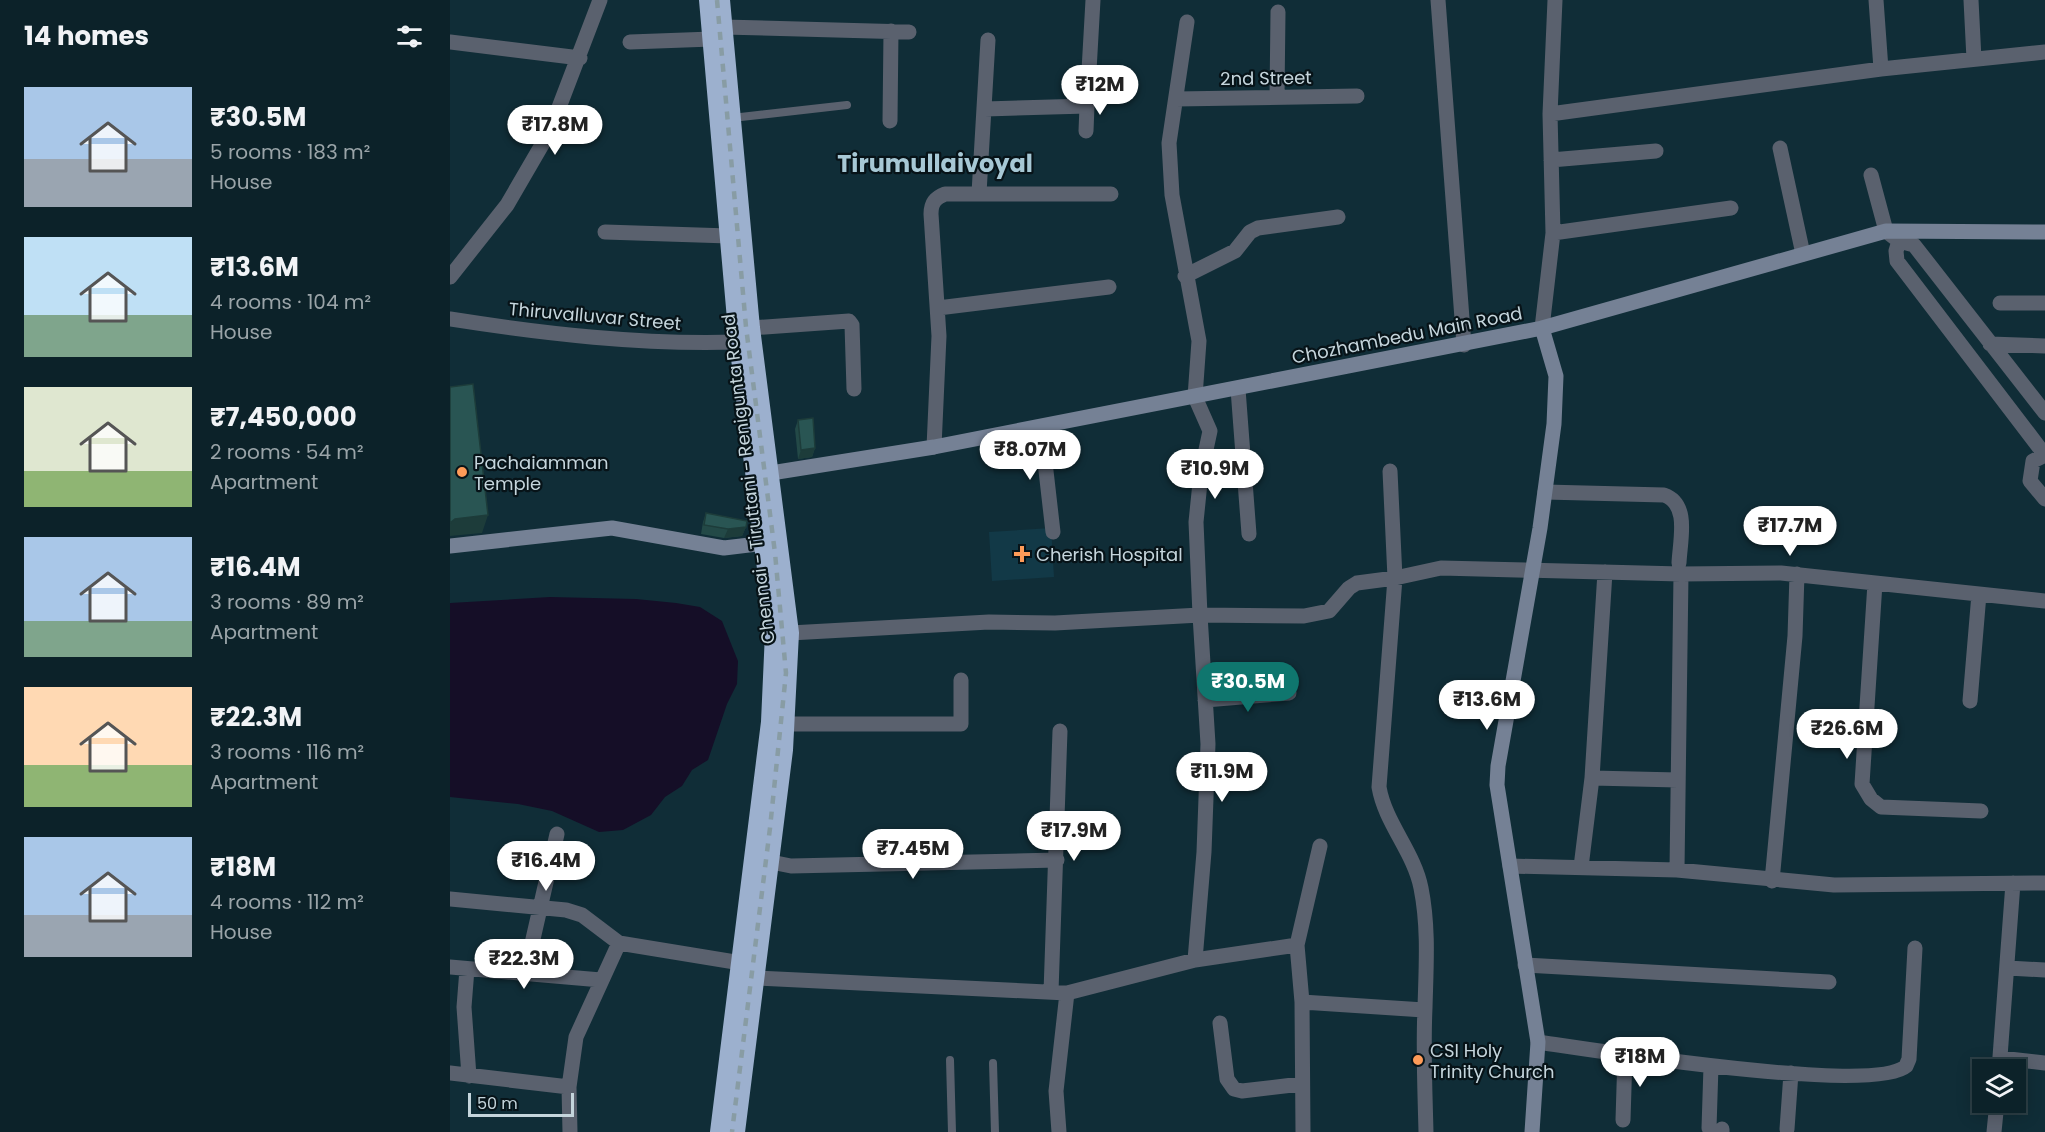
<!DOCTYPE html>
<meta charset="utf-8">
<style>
body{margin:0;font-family:Poppins,sans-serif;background:#152a31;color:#f1f3f6;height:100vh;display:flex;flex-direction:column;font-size:22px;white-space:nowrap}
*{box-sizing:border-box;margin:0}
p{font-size:20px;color:#9aa4a8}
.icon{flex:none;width:33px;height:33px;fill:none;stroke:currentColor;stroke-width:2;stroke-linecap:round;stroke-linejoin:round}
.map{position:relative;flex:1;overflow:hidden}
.sheet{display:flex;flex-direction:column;background:#0c2229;width:450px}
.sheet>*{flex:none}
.fabs{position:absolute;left:1522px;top:1059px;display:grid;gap:12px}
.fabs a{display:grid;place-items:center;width:54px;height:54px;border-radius:0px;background:#0c2229;box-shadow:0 3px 15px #0003,0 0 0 2px #2c3f46;font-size:30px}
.scale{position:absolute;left:18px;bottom:15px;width:106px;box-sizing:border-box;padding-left:6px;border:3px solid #c5d5dc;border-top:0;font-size:16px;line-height:21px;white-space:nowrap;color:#c5d5dc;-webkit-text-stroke:4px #071318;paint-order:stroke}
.price{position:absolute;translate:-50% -51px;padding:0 14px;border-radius:21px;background:#fff;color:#222;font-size:20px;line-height:39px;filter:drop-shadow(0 2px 3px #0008)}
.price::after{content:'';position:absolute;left:50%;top:36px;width:18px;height:14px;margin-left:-9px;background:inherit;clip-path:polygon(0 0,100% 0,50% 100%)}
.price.current{background:#0f766e;color:#fff}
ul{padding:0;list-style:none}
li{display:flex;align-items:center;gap:18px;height:150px;padding:0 24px}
li span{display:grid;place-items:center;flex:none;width:168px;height:120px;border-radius:0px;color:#555}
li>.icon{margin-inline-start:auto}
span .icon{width:72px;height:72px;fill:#fffc;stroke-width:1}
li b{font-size:26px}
h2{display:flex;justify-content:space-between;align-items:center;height:72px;padding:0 24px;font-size:26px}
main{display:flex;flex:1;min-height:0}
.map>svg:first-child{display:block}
.built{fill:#123947}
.water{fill:#150e27}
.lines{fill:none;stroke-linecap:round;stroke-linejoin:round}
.lane{stroke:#5a616e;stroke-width:8}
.street{stroke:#5a616e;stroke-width:15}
.secondary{stroke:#758195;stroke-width:15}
.highway{stroke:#9cb0ce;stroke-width:18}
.rail{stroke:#889ca4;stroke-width:4.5;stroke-dasharray:8 8;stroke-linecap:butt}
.wall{fill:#234947}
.shaded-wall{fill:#1d3c3a}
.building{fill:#295553;stroke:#1d3c3a;stroke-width:1.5}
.poi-dot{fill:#fe9b58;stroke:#071318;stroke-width:2}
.labels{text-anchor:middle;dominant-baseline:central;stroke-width:4.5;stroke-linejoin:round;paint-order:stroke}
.street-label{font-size:18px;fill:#c5d5dc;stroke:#071318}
.poi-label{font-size:18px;fill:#c5d5dc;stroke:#071318;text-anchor:start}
.district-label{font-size:24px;font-weight:bold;fill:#a7c8d5;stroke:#071318}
</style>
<main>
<section class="sheet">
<h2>14 homes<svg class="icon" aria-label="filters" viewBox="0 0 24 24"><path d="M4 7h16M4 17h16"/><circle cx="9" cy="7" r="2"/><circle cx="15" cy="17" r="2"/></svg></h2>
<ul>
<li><span style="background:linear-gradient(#a9c7e8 60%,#9aa5b1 0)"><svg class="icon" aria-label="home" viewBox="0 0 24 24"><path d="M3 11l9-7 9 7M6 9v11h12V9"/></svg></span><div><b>₹30.5M</b><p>5 rooms · 183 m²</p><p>House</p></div></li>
<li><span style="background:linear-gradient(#bfe0f5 65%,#7fa58c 0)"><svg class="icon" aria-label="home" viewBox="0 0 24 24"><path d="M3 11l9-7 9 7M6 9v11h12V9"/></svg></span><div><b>₹13.6M</b><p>4 rooms · 104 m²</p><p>House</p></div></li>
<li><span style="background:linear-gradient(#dfe7d0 70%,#8fb573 0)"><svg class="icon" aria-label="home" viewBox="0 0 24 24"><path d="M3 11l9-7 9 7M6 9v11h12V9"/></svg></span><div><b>₹7,450,000</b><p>2 rooms · 54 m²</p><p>Apartment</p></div></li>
<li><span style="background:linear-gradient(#a9c7e8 70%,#7fa58c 0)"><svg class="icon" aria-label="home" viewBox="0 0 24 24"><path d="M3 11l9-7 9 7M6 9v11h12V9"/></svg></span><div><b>₹16.4M</b><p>3 rooms · 89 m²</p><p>Apartment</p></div></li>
<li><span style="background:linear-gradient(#ffd9b3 65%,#8fb573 0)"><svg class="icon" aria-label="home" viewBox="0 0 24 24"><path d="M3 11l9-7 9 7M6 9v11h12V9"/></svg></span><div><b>₹22.3M</b><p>3 rooms · 116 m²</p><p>Apartment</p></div></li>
<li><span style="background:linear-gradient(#a9c7e8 65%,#9aa5b1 0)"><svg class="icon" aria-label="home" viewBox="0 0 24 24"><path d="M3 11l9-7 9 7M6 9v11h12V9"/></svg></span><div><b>₹18M</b><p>4 rooms · 112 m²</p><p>House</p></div></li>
</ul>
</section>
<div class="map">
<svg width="1595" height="1132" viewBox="0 0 1595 1132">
<rect width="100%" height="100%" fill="#102d37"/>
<path class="built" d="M601 528 604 577 542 581 539 532Z"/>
<path class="water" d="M100 597 186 599 226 603 250 607 272 621 288 661 287 684 277 704 258 760 242 770 232 786 215 797 201 815 173 830 149 832 102 811 68 804 0 797V603Z"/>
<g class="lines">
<path class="lane" d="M282 118 397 105
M500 1060 502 1132
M543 1063 545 1132"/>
<path class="street" d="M988 0 1014 345
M1426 0 1431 69
M1521 0 1524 59
M737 22 719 143 722 195 749 341 745 397 760 431 751 473 746 522 750 615 854 616 879 611 899 588 907 583 945 578 991 568 1231 574 1331 573 1595 601
M273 27 459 32
M0 42 130 58
M180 42 262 39
M827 96 828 12
M726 99 907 96
M535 109 637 106 643 0
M1100 114 1431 69 1595 52
M440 121 441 31
M636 131 637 106
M1330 148 1353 254
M1101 160 1206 151
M1421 175 1436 231 1449 241 1464 245 1595 413
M529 193 538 40
M155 232 279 236
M1103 233 1281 208
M1449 241 1446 251 1447 261 1595 455
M735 276 785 251 800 232 808 228 888 217
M0 277 57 205 100 131 150 0
M1550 303H1595
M488 308 659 287
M0 319C95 334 192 345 288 342
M301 328 399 321 402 325 404 389
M1092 328 1103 233 1100 114 1105 0
M1540 344 1595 346
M788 389 799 534
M591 427 603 532
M484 447 489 336 481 214C481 203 485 198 495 194H661
M1595 455 1583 461 1580 481 1595 499
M940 471 945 578 929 787C935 823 964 852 971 888 979 928 976 968 975 1008 973 1049 975 1091 976 1132
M1095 492 1214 495C1240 504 1230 540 1229 563
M1231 574 1227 870 1384 885 1595 883
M1425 583 1412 784 1421 799 1431 807 1531 811
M755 700 839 693
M1520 701 1529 594
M336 724H511V680
M1142 778 1228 780
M321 862 341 866 607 860
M1060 866 1227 870
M1131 867 1142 778 1155 572
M1322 881 1345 636 1347 574
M0 899 116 910 132 915 169 943
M847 945 870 846
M745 960 847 945 852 1002 853 1132
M1075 965 1379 982
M0 967 151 980
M1558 968 1595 970
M17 969 14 1007 19 1076
M75 974 107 834
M307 978 617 993 745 960 754 852 758 744 750 615 605 623 539 622 340 633
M601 992 610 731
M852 1002 974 1010
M770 1023 777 1079 784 1089 792 1091 851 1084
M1088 1042C1143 1050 1424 1095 1456 1066L1459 1059 1465 948
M1550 1058 1595 1063
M1549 1070 1563 883
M0 1073 119 1087
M1173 1120 1175 1055
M1259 1128 1261 1066
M1272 1129V1132
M1337 1129 1341 1073
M120 1132 119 1087 126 1037 169 943 291 963
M609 1132 606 1091 617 993
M1544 1132 1547 1102"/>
<path class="secondary" d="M321 473 484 447 1092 328 1436 231 1595 232
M0 546 162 528 274 548 324 542
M1082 1132 1088 1042 1047 785 1048 766 1090 528 1104 424 1106 376 1092 328"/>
<path class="highway" d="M258 0 288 342 324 633 320 722 269 1132
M271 0 301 328 340 633 334 750 286 1132"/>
<path class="rail" d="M267 0 296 327 325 553 336 673 320 828 282 1132"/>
</g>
<path class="wall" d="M348 420 365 448 362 457 348 459 345 429Z
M256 513 296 527 292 536 274 538 251 534 253 522Z"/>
<path class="shaded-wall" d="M365 448 362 457 348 459 351 450Z
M38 515 32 533 0 536V523L5 519Z
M296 527 292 536 274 538 278 529Z"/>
<path class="building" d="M23 384 38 515 5 519 0 523V387Z
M363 418 365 448 351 450 348 420Z
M256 513 297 521 296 527 278 529 254 525Z"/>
<g class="poi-dot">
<circle cx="12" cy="472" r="6"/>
<path d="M569 545h6v6h6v6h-6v6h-6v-6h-6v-6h6z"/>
<circle cx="968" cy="1060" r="6"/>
</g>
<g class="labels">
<g class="street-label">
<text transform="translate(816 78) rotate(-1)">2nd Street</text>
<text transform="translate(145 316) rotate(5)">Thiruvalluvar Street</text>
<text transform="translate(957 335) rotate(-11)">Chozhambedu Main Road</text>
<text transform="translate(298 479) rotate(-97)">Chennai - Tiruttani - Renigunta Road</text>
</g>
<g class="poi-label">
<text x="24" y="462">Pachaiamman<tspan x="24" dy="21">Temple</tspan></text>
<text x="586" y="554">Cherish Hospital</text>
<text x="980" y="1050">CSI Holy<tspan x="980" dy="21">Trinity Church</tspan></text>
</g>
<g class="district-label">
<text x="485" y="163">Tirumullaivoyal</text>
</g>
</g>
</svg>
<div class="fabs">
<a><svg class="icon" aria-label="layers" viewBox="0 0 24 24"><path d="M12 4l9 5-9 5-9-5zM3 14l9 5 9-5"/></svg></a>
</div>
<div class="scale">50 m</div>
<b class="price" style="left:650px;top:116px">₹12M</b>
<b class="price" style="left:105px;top:156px">₹17.8M</b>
<b class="price" style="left:580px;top:481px">₹8.07M</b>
<b class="price" style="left:765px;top:500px">₹10.9M</b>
<b class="price" style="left:1340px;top:557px">₹17.7M</b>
<b class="price current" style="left:798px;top:713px">₹30.5M</b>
<b class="price" style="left:1037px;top:731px">₹13.6M</b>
<b class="price" style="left:1397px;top:760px">₹26.6M</b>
<b class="price" style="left:772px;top:803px">₹11.9M</b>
<b class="price" style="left:624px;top:862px">₹17.9M</b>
<b class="price" style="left:463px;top:880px">₹7.45M</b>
<b class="price" style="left:96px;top:892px">₹16.4M</b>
<b class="price" style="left:74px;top:990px">₹22.3M</b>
<b class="price" style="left:1190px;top:1088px">₹18M</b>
</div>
</main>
